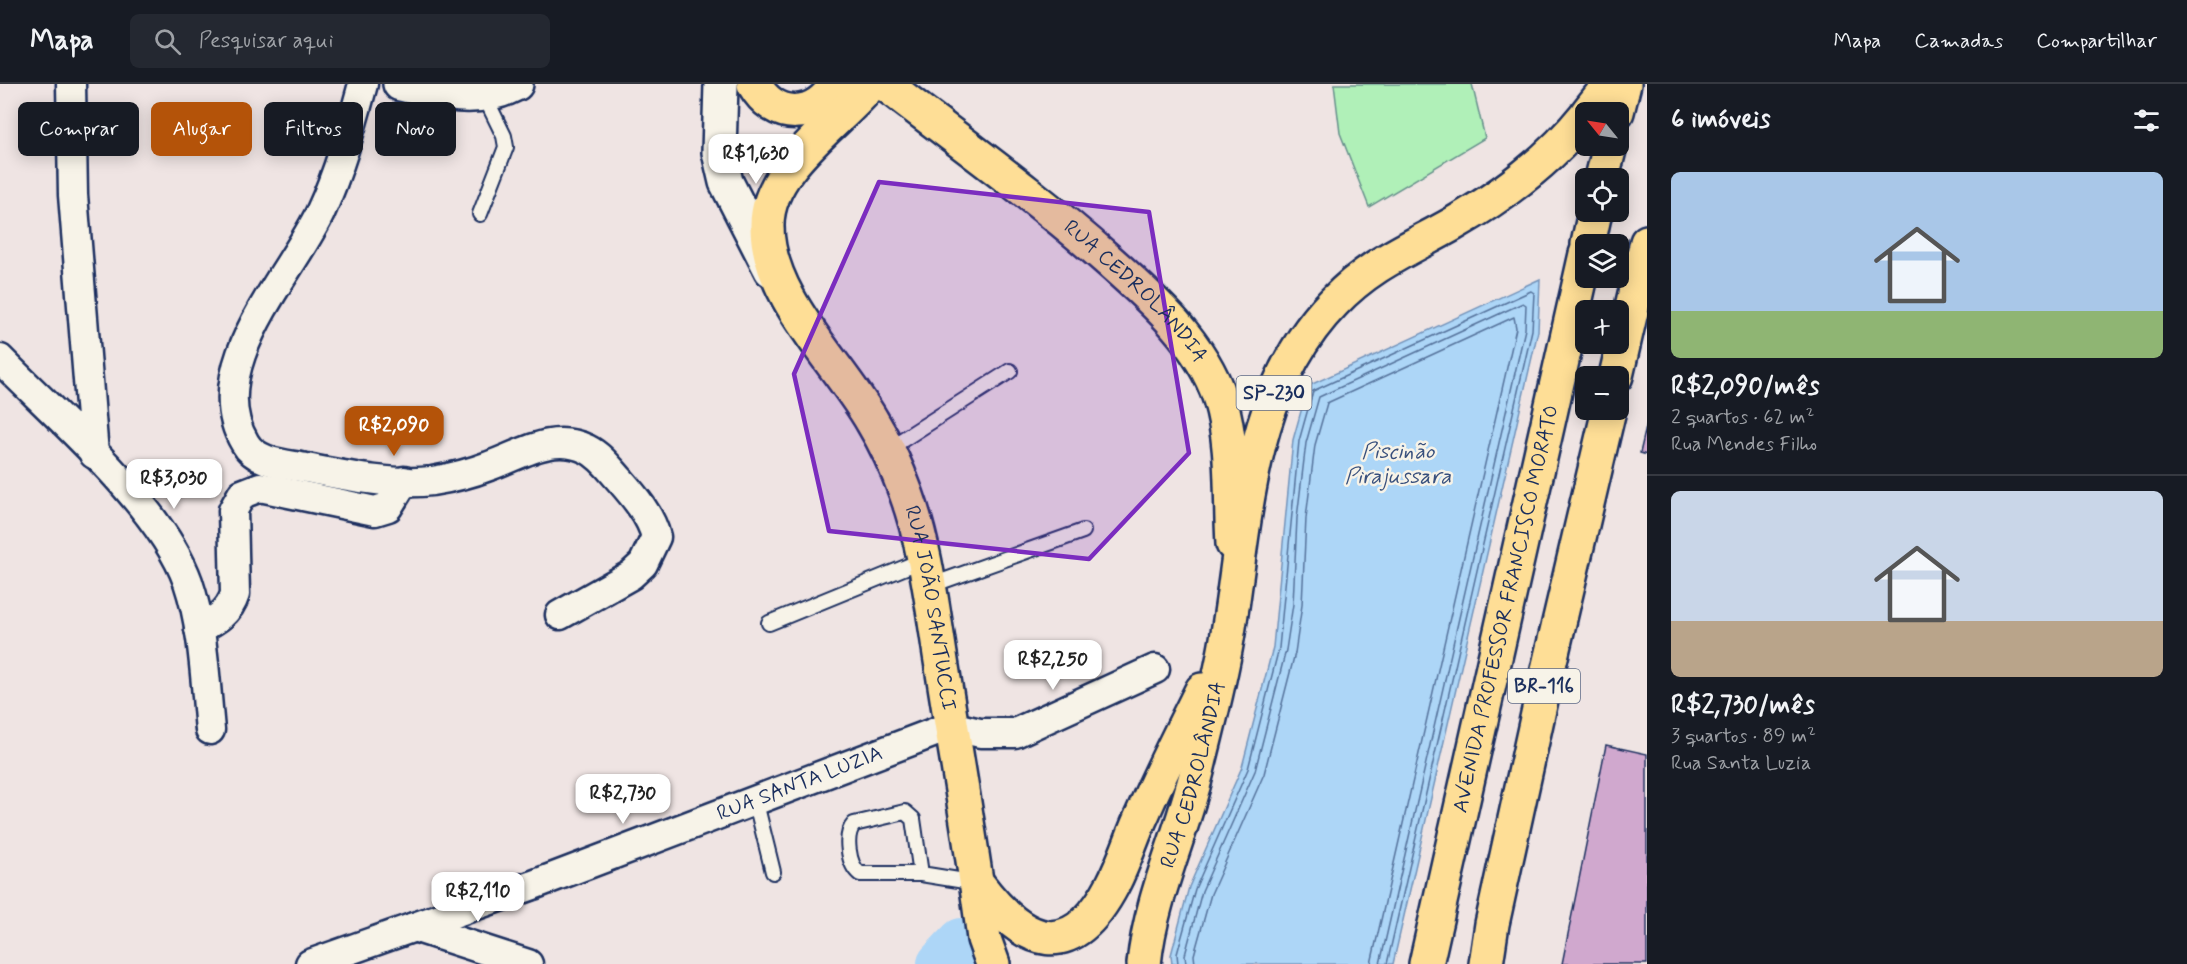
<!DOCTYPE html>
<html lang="pt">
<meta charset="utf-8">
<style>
body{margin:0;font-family:Mynerve,sans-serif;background:#242831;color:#f1f3f6;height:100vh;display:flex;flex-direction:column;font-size:22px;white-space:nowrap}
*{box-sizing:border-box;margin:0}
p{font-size:20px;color:#9ea1a6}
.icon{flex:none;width:33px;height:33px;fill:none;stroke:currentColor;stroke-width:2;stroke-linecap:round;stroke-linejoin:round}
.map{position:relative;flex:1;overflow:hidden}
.drawer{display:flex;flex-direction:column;background:#171b24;width:540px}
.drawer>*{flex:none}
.banner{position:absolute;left:18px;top:18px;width:570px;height:54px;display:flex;gap:12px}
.needle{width:39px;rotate:300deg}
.fabs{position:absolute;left:1575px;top:18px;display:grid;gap:12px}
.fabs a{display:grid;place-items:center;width:54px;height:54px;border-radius:9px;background:#171b24;box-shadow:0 3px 15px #0003;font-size:30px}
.price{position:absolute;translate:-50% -51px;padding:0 14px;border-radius:12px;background:#fff;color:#222;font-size:20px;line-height:39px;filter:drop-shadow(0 2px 3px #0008)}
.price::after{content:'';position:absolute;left:50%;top:36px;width:18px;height:14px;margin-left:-9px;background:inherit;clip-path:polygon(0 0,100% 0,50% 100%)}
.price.on{background:#b45309;color:#fff}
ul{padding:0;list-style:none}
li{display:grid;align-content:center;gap:12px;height:318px;padding:0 24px}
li+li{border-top:2px solid #363941}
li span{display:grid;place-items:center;height:186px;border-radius:9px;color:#555}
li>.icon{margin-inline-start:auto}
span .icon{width:108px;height:108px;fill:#fffc;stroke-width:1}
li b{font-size:26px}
h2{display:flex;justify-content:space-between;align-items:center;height:72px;padding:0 24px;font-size:26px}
.chip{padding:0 21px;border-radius:9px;background:#171b24;box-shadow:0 3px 15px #0003;font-size:21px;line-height:54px}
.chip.on{background:#b45309;color:#fff}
header{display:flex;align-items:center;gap:36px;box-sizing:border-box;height:84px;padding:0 30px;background:#171b24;border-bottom:2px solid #363941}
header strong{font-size:28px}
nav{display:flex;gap:33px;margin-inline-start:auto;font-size:21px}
.search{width:420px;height:54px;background:#242831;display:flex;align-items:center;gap:15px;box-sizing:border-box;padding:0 21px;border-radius:9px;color:#9ea1a6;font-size:22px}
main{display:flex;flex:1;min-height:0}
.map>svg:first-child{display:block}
.green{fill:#b0f0b8;stroke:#66908b;stroke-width:1.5}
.water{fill:#add6f7;stroke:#7393ba;stroke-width:1.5}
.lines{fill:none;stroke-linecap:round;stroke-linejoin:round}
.shore{stroke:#55729b;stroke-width:1.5}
.river{stroke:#add6f7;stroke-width:48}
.building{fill:#d0a8ce;stroke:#1b2f5e;stroke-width:1.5}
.service-casing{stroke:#1b2f5e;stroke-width:18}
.minor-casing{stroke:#1b2f5e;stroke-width:33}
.tertiary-casing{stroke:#1b2f5e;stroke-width:38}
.primary-casing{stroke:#1b2f5e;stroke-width:38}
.trunk-casing{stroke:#1b2f5e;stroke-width:38}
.service{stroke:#f7f3e8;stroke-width:14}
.minor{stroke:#f7f3e8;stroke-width:28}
.tertiary{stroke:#f7f3e8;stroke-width:33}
.primary{stroke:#fede96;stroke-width:33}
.trunk{stroke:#fede96;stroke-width:33}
.marked{fill:#7b2cbf;fill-opacity:0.2;stroke:#7b2cbf;stroke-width:4.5;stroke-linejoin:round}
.labels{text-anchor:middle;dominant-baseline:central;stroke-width:5;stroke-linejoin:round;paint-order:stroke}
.shield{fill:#f7f3e8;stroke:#5d6a87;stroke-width:1.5}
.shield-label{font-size:20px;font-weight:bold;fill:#1b2f5e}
.street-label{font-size:21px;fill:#1b2f5e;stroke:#f7f3e8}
.water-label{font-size:22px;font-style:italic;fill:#38507d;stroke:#f7f3e8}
</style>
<header>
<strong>Mapa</strong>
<div class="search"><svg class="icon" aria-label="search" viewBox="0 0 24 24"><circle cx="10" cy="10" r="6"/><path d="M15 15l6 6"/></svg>Pesquisar aqui</div>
<nav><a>Mapa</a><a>Camadas</a><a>Compartilhar</a></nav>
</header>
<main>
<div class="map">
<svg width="1647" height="880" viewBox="0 0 1647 880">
<rect width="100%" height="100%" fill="#efe4e3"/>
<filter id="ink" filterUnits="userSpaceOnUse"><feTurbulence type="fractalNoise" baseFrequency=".0167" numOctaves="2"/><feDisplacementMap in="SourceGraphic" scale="12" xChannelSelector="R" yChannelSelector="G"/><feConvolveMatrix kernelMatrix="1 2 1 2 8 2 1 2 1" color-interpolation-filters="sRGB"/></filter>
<g filter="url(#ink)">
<path class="green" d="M1334 0H1472L1485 54 1369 123 1340 49Z"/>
<path class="water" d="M1540 195 1538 247 1393 880H1172L1171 871 1189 803 1242 683 1273 563 1293 356 1308 302Z"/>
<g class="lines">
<path class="shore" d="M1178 880 1177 870 1195 805 1248 685 1279 564 1299 357 1313 307 1531 207 1534 209 1532 246 1387 880
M1186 880 1185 871 1202 807 1255 687 1286 566 1293 520 1297 434 1306 359 1319 313 1523 219 1526 221 1525 245 1380 880
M1195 880 1194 871 1211 810 1264 690 1295 569 1302 521 1306 434 1315 361 1327 319 1514 233 1516 244 1371 880"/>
<path class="river" d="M941 880 962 858"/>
</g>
<path class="building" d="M1647 339V371L1640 369Z
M1606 661 1647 670V880H1562Z"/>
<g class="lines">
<defs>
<path id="service" d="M480 130 506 63 504 52 484 11
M888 365 1010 287
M929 502 1083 447
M769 539 923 476
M755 715 773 788
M921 790 913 735 905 728 854 740C844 751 848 781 860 790H921L977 799"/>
<g id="minor">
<path d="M71 0 73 111 94 370"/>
<path d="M363 0C351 44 339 88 320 129 290 192 200 285 245 359 256 379 286 380 306 384 343 391 394 402 432 397 451 394 471 389 489 382 521 371 552 348 587 365 601 372 610 385 620 396 634 412 651 432 656 453L643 480 631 491 560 531"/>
<path d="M0 275C57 333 161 422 188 498 204 545 205 597 210 646"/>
<path d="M199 545C216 536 229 529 235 510L233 426 242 410 260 403 375 427 388 423 404 397"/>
<path d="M414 843 528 880"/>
<path id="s1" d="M310 880 533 801 951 642 980 649H1015L1155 585"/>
</g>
<path id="tertiary" d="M400 0C440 9 478 20 516 0
M721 0 719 68 726 98 771 186"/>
<g id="primary">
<path d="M754 0C775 37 815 36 836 0"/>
<path id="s2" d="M871 0C838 40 767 84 767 141 766 212 838 278 872 337 886 360 897 384 906 409 927 466 933 530 943 589 957 678 973 766 984 855L993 880"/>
<path id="s3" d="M885 0C960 58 1036 112 1107 175 1151 214 1201 257 1220 315 1234 361 1230 412 1233 460"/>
<path d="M1617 28 1624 0"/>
<path d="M1602 94 1610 62"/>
<path d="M1588 160 1595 128"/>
<path id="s4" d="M1426 880 1586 170"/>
</g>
<g id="trunk">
<path d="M1588 28 1610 0"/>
<path d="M1616 292 1647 158"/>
<path d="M977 799C1025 863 1071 880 1113 800 1125 777 1132 752 1143 729 1161 687 1182 646 1202 606"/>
<path id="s5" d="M1144 880C1151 810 1184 747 1199 679 1209 638 1220 597 1227 555 1247 438 1246 308 1334 218 1370 180 1409 165 1453 140 1502 112 1550 76 1586 31"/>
<path d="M1486 880 1492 840 1543 607 1609 326"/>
</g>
</defs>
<use href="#service" class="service-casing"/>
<use href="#minor" class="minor-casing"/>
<use href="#tertiary" class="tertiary-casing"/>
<use href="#primary" class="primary-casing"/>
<use href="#trunk" class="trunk-casing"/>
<use href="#service" class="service"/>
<use href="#minor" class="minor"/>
<use href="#tertiary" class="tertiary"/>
<use href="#primary" class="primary"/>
<use href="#trunk" class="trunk"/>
</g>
</g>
<path class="marked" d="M879 98 1149 128 1189 369 1089 475 829 447 794 290Z"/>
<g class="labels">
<g class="shield">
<rect x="1236.5" y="292" width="75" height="34" rx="4.5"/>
<rect x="1508" y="585" width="72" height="34" rx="4.5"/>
</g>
<g class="shield-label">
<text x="1274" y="309">SP-230</text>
<text x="1544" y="602">BR-116</text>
</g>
<g class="street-label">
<text stroke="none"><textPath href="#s3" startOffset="326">RUA CEDROLÂNDIA</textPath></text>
<text stroke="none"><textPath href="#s2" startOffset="603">RUA JOÃO SANTUCCI</textPath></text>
<text stroke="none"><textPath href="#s4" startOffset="364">AVENIDA PROFESSOR FRANCISCO MORATO</textPath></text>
<text stroke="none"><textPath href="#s5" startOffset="196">RUA CEDROLÂNDIA</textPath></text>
<text stroke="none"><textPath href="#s1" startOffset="522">RUA SANTA LUZIA</textPath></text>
</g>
<g class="water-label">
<text x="1398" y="368">Piscinão<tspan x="1398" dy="25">Pirajussara</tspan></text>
</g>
</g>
</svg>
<div class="fabs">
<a><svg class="needle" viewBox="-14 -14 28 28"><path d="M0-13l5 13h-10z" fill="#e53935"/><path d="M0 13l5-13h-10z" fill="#9ea1a6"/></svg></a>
<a><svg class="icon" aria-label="locate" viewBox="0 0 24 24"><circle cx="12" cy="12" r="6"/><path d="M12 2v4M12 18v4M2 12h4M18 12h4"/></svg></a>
<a><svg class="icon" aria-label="layers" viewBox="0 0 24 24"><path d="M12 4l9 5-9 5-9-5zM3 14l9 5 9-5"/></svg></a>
<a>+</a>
<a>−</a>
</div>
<b class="price" style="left:756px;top:101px">R$1,630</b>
<b class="price on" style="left:394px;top:373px">R$2,090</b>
<b class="price" style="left:174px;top:426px">R$3,030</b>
<b class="price" style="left:1053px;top:607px">R$2,250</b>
<b class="price" style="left:623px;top:741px">R$2,730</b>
<b class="price" style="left:478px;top:839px">R$2,110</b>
<div class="banner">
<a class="chip">Comprar</a>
<a class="chip on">Alugar</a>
<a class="chip">Filtros</a>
<a class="chip">Novo</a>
</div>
</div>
<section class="drawer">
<h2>6 imóveis<svg class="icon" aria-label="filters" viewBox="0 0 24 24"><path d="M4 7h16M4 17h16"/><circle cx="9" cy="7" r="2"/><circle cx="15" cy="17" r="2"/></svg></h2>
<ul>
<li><span style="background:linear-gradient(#a9c7e8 75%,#8fb573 0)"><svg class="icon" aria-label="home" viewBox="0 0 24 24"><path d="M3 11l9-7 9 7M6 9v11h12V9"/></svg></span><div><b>R$2,090/mês</b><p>2 quartos · 62 m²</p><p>Rua Mendes Filho</p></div></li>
<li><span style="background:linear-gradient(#c9d6e8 70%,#b9a48a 0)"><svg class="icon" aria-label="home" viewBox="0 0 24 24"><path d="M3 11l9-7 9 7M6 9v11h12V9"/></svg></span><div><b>R$2,730/mês</b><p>3 quartos · 89 m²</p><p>Rua Santa Luzia</p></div></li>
</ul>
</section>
</main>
